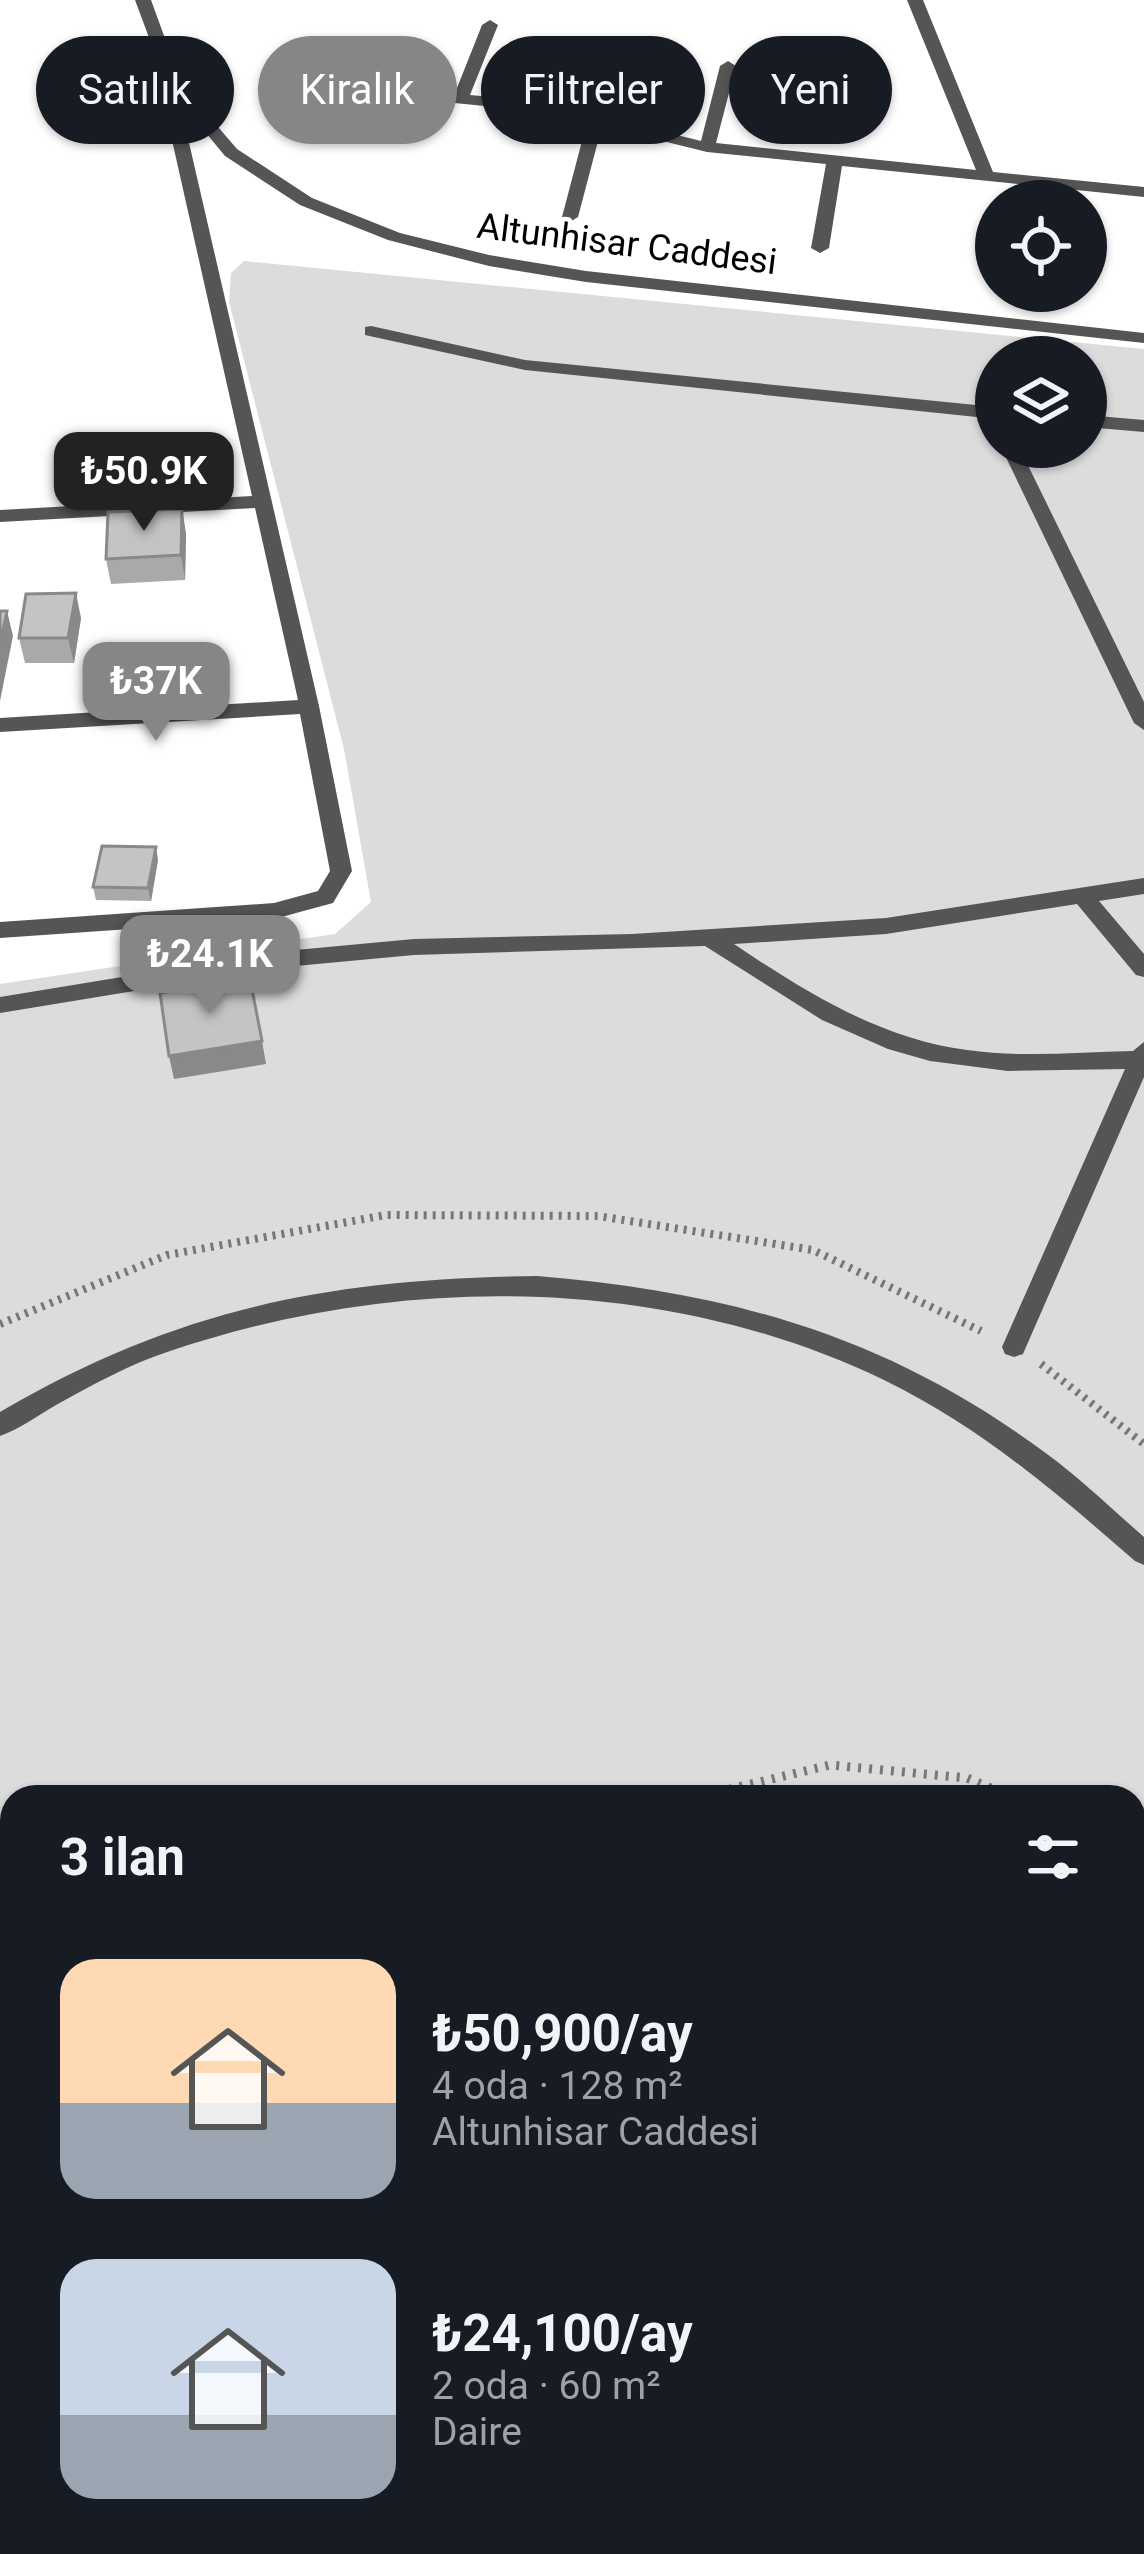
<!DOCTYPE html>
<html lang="tr">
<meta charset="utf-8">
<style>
body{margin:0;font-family:Roboto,sans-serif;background:#242831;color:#f1f3f6;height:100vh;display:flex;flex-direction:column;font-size:45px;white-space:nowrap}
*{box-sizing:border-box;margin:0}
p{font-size:39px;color:#9ea1a6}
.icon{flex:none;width:66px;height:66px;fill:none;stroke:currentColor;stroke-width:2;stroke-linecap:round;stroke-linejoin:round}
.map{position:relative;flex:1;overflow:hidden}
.details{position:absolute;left:0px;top:1785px;width:1146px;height:771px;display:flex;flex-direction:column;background:#171b24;border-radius:36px 36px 0 0;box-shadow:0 3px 9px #0004}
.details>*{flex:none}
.top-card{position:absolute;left:36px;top:36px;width:1074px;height:108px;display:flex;gap:24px}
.fabs{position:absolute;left:975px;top:180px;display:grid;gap:24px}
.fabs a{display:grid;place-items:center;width:132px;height:132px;border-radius:50%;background:#171b24;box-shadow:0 3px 9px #0004;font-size:60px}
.price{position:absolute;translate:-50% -102px;padding:0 27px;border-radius:24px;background:#858687;color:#fff;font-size:39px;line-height:78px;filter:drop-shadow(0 3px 6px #0008)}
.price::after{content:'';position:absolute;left:50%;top:72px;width:36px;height:27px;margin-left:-18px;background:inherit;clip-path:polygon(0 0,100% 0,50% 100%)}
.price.on{background:#222;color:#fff}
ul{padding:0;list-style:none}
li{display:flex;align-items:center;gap:36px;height:300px;padding:0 60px}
li span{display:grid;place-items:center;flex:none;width:336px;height:240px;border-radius:36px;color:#555}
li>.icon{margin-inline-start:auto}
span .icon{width:144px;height:144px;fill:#fffc;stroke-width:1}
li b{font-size:51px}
h2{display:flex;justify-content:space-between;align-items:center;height:144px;padding:0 60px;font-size:51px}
.pill{padding:0 42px;border-radius:54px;background:#171b24;box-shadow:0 3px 9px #0004;font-size:42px;line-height:108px}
.pill.on{background:#858687;color:#fff}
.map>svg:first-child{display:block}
.green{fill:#dcdcdc;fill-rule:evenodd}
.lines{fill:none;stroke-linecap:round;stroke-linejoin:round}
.path-far1{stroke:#777;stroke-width:8;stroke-dasharray:3 6;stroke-linecap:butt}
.path{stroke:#777;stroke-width:9;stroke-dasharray:3 8;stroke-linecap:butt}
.service{fill:#555;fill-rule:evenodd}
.minor{fill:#555;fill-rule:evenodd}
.tertiary{fill:#555;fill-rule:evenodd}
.wall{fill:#a9a9a9}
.shaded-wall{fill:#898989}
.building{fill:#c4c4c4;stroke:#898989;stroke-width:3}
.labels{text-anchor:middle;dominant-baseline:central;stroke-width:9;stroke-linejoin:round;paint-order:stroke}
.far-street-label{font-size:36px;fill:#000;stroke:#fff}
</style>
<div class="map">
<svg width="1144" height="2554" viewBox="0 0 1144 2554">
<rect width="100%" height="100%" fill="#fff"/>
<path class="green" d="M244 261 1144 349V2554H0V984L335 934 371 902 344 749 229 302 231 273ZM996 357H1086V447H996ZM12 1797H1134V2544H12Z"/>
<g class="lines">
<path class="path-far1" d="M0 1324 167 1255 386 1215 598 1216 813 1250 981 1331
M1041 1364 1144 1444"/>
<path class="path" d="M697 1797 830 1765 967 1778 1012 1797
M1134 1864 1144 1872
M523 2544 526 2554
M592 2544 599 2554"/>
<path class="service" d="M907 0H923L993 172 1144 187V197L842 166 829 248 820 253 811 248 826 164 707 152 602 126 578 217 570 222 562 217 587 122 545 112 282 86 274 81 282 76 455 93 482 25 490 20 498 25 470 95 545 102 701 141 720 66 728 61 736 66 716 143 976 170Z
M371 326 525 360 996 407V419L525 370 365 335V327Z
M1086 415 1144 420V432L1086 427Z
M1001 447H1019L1144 702V730L1134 723Z
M1144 878V894L1099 901 1144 954V977L1136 975 1077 904 886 934 734 944C805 992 881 1039 967 1050 1022 1058 1078 1052 1133 1051L1144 1042V1077L1026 1347 1023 1354 1014 1357 1005 1354 1002 1347 1125 1069 1008 1071 930 1061 888 1049 822 1020 705 946 414 955 274 968 0 1013V997L274 952 414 939 632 934 886 918Z
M537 1276C731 1292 888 1336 1047 1454 1081 1479 1112 1509 1144 1537V1565L1135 1561C1057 1493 980 1427 886 1381 665 1274 400 1273 170 1351 130 1364 92 1385 56 1405 37 1416 20 1429 0 1436V1412C179 1307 332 1279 537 1276Z"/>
<path class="minor" d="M164 64 172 69 319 706 352 871 333 903 274 919 0 938V922L274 903 318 891 330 871 300 714 0 732V718L298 700 255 508 0 522V510L252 496 156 69Z"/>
<path class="tertiary" d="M135 0H151L182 85 237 149 312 198 400 233 489 255 586 271 1144 333V343L586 282 489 266 388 240 300 205 225 156 167 86Z"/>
</g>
<path class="wall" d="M182 509 186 534 185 580 111 584 106 559Z
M81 618 74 663H25L19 638Z
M158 860 151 901 96 900 93 887Z"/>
<path class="shaded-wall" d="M182 509 186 534 185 580 181 555Z
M76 593 81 618 74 663 68 638Z
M7 611 13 636 0 701V644Z
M156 847 158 860 151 901 148 888Z
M262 1041 266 1064 174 1079 169 1056Z"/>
<path class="building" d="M182 509 181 555 106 559 108 512Z
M76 593 68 638H19L26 594Z
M0 611H7L0 644Z
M102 846 156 847 148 888 93 887Z
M250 979 262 1041 169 1056 160 993Z"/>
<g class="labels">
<g class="far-street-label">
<text transform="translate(627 244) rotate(7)">Altunhisar Caddesi</text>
</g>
</g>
</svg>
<div class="fabs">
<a><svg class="icon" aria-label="locate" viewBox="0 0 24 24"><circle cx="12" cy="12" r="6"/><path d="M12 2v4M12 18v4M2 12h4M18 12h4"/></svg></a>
<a><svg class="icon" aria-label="layers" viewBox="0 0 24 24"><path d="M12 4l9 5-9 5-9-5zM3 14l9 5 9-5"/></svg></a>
</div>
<b class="price on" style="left:144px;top:534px">₺50.9K</b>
<b class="price" style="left:156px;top:744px">₺37K</b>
<b class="price" style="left:210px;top:1017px">₺24.1K</b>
<div class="top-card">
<a class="pill">Satılık</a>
<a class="pill on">Kiralık</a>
<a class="pill">Filtreler</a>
<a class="pill">Yeni</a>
</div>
<section class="details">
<h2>3 ilan<svg class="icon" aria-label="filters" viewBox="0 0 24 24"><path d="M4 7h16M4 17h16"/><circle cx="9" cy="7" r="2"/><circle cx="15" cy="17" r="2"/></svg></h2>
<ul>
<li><span style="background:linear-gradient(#ffd9b3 60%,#9aa5b1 0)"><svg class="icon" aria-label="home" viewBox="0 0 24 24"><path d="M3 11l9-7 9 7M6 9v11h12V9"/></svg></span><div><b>₺50,900/ay</b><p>4 oda · 128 m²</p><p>Altunhisar Caddesi</p></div></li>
<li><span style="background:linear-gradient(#c9d6e8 65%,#9aa5b1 0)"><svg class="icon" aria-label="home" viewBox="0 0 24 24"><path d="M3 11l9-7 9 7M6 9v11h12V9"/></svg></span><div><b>₺24,100/ay</b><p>2 oda · 60 m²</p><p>Daire</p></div></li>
</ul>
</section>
</div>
